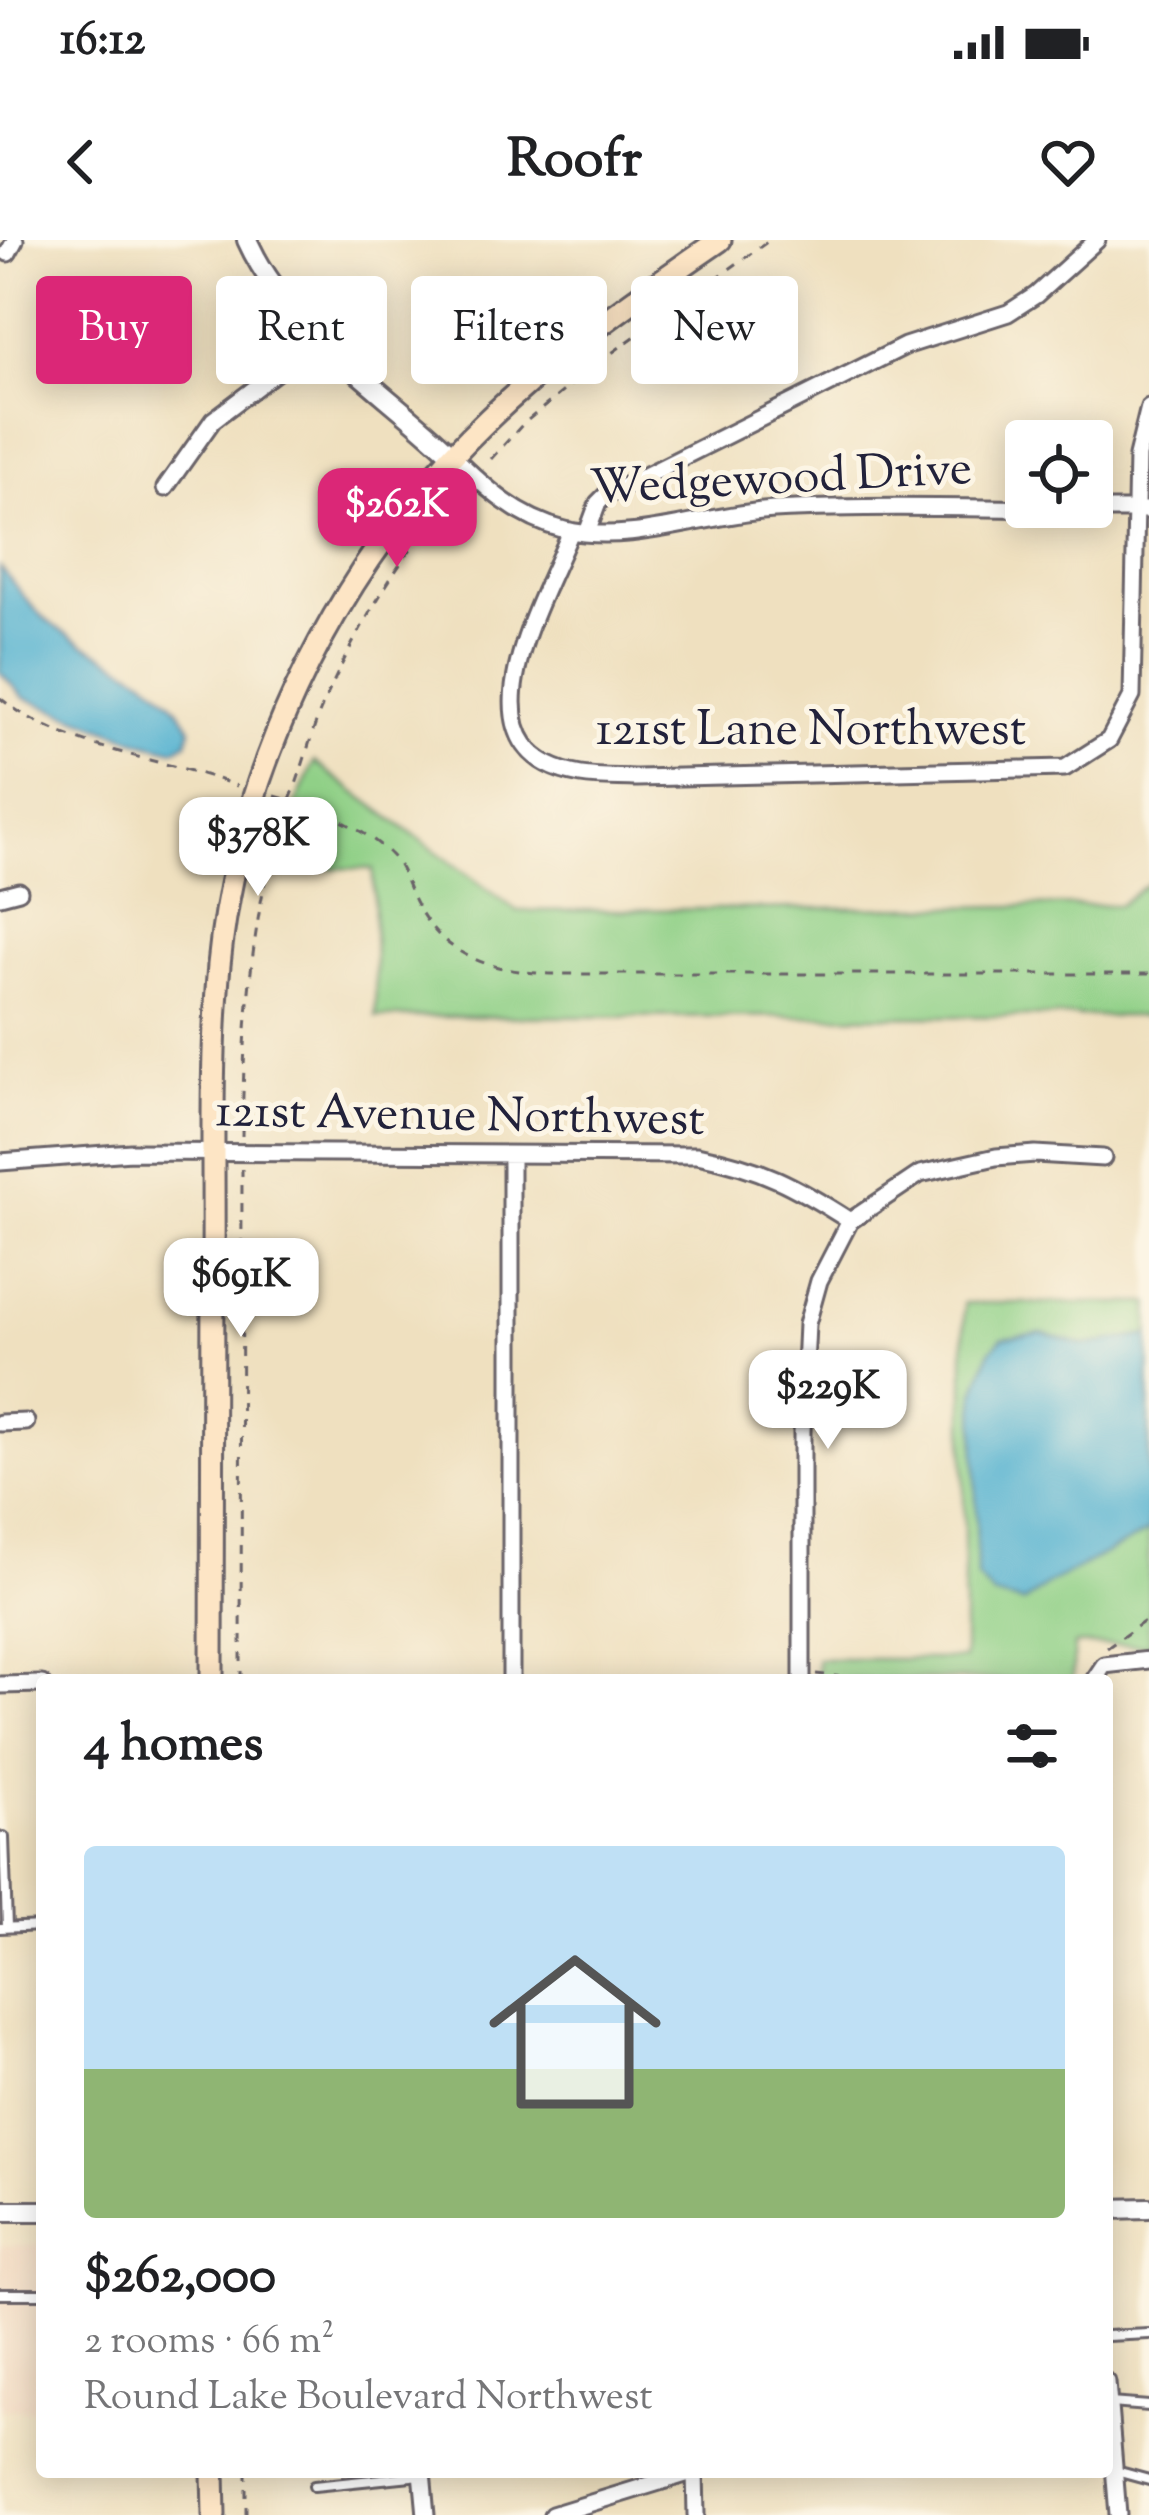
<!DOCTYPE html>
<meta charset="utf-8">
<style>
body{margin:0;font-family:"Sorts Mill Goudy",serif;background:#f2f2f2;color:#202124;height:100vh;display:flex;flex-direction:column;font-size:45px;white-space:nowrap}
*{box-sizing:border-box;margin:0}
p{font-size:39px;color:#757577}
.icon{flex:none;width:66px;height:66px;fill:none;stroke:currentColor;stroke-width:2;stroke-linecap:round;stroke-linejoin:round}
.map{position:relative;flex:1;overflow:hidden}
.details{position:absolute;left:36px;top:1434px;width:1077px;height:804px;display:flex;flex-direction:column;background:#fff;border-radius:12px;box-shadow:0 6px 30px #0003}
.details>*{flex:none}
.hud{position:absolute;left:36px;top:36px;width:1077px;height:108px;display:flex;gap:24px}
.tools{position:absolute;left:1005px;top:180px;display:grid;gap:24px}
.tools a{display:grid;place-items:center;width:108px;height:108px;border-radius:12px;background:#fff;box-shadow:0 6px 30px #0003;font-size:60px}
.price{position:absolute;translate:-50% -102px;padding:0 27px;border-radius:24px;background:#fff;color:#222;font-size:39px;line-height:78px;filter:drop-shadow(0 3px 6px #0008)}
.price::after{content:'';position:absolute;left:50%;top:72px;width:36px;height:27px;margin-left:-18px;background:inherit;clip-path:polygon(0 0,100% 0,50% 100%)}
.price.on{background:#db2777;color:#fff}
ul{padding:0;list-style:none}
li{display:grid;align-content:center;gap:24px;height:636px;padding:0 48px}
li+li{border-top:3px solid #e0e0e0}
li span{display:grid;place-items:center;height:372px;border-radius:12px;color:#555}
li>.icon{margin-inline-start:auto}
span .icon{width:216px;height:216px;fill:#fffc;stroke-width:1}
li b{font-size:51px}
h2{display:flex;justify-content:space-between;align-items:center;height:144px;padding:0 48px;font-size:51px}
.chip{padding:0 42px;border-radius:12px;background:#fff;box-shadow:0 6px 30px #0003;font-size:42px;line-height:108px}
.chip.on{background:#db2777;color:#fff}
.status{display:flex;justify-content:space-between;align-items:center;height:84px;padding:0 60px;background:#fff;direction:ltr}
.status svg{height:33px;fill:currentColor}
header{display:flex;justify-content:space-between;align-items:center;height:156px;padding:0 48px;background:#fff;font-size:54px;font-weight:700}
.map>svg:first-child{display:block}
.built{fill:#f0d6bc}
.green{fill:#90d087;stroke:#597961;stroke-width:3}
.water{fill:#51b1d0;stroke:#3a6a86;stroke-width:3}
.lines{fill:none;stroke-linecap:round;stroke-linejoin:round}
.service-casing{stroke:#6a6469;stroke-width:14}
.minor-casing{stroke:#6a6469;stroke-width:21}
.tertiary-casing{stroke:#6a6469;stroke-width:24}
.secondary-casing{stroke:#6a6469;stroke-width:27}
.path{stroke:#6a6469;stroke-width:3;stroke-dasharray:9 9;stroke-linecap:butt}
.service{stroke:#fff;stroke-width:8}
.minor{stroke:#fff;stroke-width:15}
.tertiary{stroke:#fff;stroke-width:18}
.secondary{stroke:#fde5c5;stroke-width:21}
.labels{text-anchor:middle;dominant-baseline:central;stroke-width:10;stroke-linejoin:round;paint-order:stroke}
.street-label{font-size:48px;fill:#22223b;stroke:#fcf5e5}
</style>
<div class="status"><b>16:12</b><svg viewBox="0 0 49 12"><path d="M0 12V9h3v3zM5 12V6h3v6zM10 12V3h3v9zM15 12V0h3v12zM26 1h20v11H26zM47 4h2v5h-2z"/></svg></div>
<header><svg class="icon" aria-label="back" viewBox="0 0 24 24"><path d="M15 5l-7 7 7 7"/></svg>Roofr<svg class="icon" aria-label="heart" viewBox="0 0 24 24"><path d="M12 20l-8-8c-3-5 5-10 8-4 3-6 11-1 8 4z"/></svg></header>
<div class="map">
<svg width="1149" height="2275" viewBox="0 0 1149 2275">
<rect width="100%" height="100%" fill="#fcf5e5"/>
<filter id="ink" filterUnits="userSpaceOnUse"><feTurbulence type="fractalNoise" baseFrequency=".00833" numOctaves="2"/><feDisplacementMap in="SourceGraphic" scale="24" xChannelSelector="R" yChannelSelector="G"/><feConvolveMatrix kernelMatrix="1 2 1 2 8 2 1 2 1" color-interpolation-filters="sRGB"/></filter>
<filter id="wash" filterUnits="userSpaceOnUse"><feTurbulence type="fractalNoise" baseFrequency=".004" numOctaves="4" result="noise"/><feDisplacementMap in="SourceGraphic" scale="48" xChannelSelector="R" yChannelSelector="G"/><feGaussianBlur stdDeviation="2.7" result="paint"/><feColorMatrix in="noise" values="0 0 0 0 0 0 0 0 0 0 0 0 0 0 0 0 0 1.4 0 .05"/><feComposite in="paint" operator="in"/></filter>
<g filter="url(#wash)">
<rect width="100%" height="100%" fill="#efe0bf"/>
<path class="built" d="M0 2005H42V2170H0Z"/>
<path class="green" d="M314 522 517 671 1119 665 1149 643V776L376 777 373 629 281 627 292 572Z
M964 1063H1149V1405H1074L1073 1440H817V1419H964Z"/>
<path class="water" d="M0 327C14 343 27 363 43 377 88 417 162 429 191 489L187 502 174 510 142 502 24 458 0 432Z
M1042 1093 1084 1105 1149 1095V1291L1048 1344 1023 1363 994 1356 977 1338 975 1153 990 1111 1002 1098Z"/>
</g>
<g filter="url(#ink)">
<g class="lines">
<defs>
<path id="service" d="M4 1597 7 1687
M0 1688 42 1686
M0 2054H42
M1107 2096 1149 2094
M1110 2163 1149 2166
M1116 2231 1149 2240
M314 2246 421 2235"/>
<path id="minor" d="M8 13 15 0
M452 215C485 248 519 279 565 290 634 305 705 274 774 270 898 264 1024 270 1149 270
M165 248 213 180 320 99
M571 291C544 360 450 513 581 535 599 538 619 537 637 538L1065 528 1109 500 1132 456 1137 216 1149 167
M587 293 598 263 605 256 905 106 1008 73 1036 55 1097 0
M0 656 19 651
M511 916V1440
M0 922 131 912 697 915C762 928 794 945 850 981L920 934 996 917 1035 914 1103 918
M0 1183 26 1182
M802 1440V1192L807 1084 819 1041 850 981
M1094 1440 1104 1425 1149 1420
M0 1445 42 1444
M1107 2142 1118 2275
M422 2232 426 2275
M695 2232 696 2275
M552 2275 692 2232"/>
<path id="tertiary" d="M247 0C288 91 382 148 452 215
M1107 1969 1149 1968
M0 1971H42"/>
<path id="secondary" d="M212 1440C212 1301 213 1162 213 1023 214 924 210 823 219 725 237 539 326 351 453 215 532 130 625 65 720 0
M213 2232 214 2275"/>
</defs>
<use href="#service" class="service-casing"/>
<use href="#minor" class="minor-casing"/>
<use href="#tertiary" class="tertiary-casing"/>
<use href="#secondary" class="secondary-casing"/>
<path class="path" d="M491 219 523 184 599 122 770 0
M0 458C66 511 160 516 237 546
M275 556C313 567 363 586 391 615 404 628 408 649 417 665 445 718 493 731 550 734H1149
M242 896C244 786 250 680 282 575 296 555 309 499 320 472 352 396 401 313 456 253
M1107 1408 1149 1378
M816 1434 870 1440
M241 1440 242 929
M246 2275V2232"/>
<use href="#service" class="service"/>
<use href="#minor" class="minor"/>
<use href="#tertiary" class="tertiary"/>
<use href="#secondary" class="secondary"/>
</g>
</g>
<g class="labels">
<g class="street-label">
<text transform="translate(781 241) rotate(-3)">Wedgewood Drive</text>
<text x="811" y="492">121st Lane Northwest</text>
<text transform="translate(460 878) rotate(1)">121st Avenue Northwest</text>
</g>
</g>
</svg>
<div class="tools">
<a><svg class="icon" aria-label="locate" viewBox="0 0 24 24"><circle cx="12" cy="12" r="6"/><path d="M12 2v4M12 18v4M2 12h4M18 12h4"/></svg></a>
</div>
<b class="price on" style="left:397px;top:330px">$262K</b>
<b class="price" style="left:258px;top:659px">$378K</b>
<b class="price" style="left:241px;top:1100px">$691K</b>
<b class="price" style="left:828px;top:1212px">$229K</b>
<div class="hud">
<a class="chip on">Buy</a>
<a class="chip">Rent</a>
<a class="chip">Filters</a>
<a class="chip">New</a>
</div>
<section class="details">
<h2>4 homes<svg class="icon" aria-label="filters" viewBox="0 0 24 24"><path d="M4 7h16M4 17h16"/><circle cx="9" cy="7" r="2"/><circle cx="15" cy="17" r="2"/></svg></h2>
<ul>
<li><span style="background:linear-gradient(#bfe0f5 60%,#8fb573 0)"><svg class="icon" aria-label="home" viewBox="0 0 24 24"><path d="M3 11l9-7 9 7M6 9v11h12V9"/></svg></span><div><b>$262,000</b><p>2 rooms · 66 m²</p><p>Round Lake Boulevard Northwest</p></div></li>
</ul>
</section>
</div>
